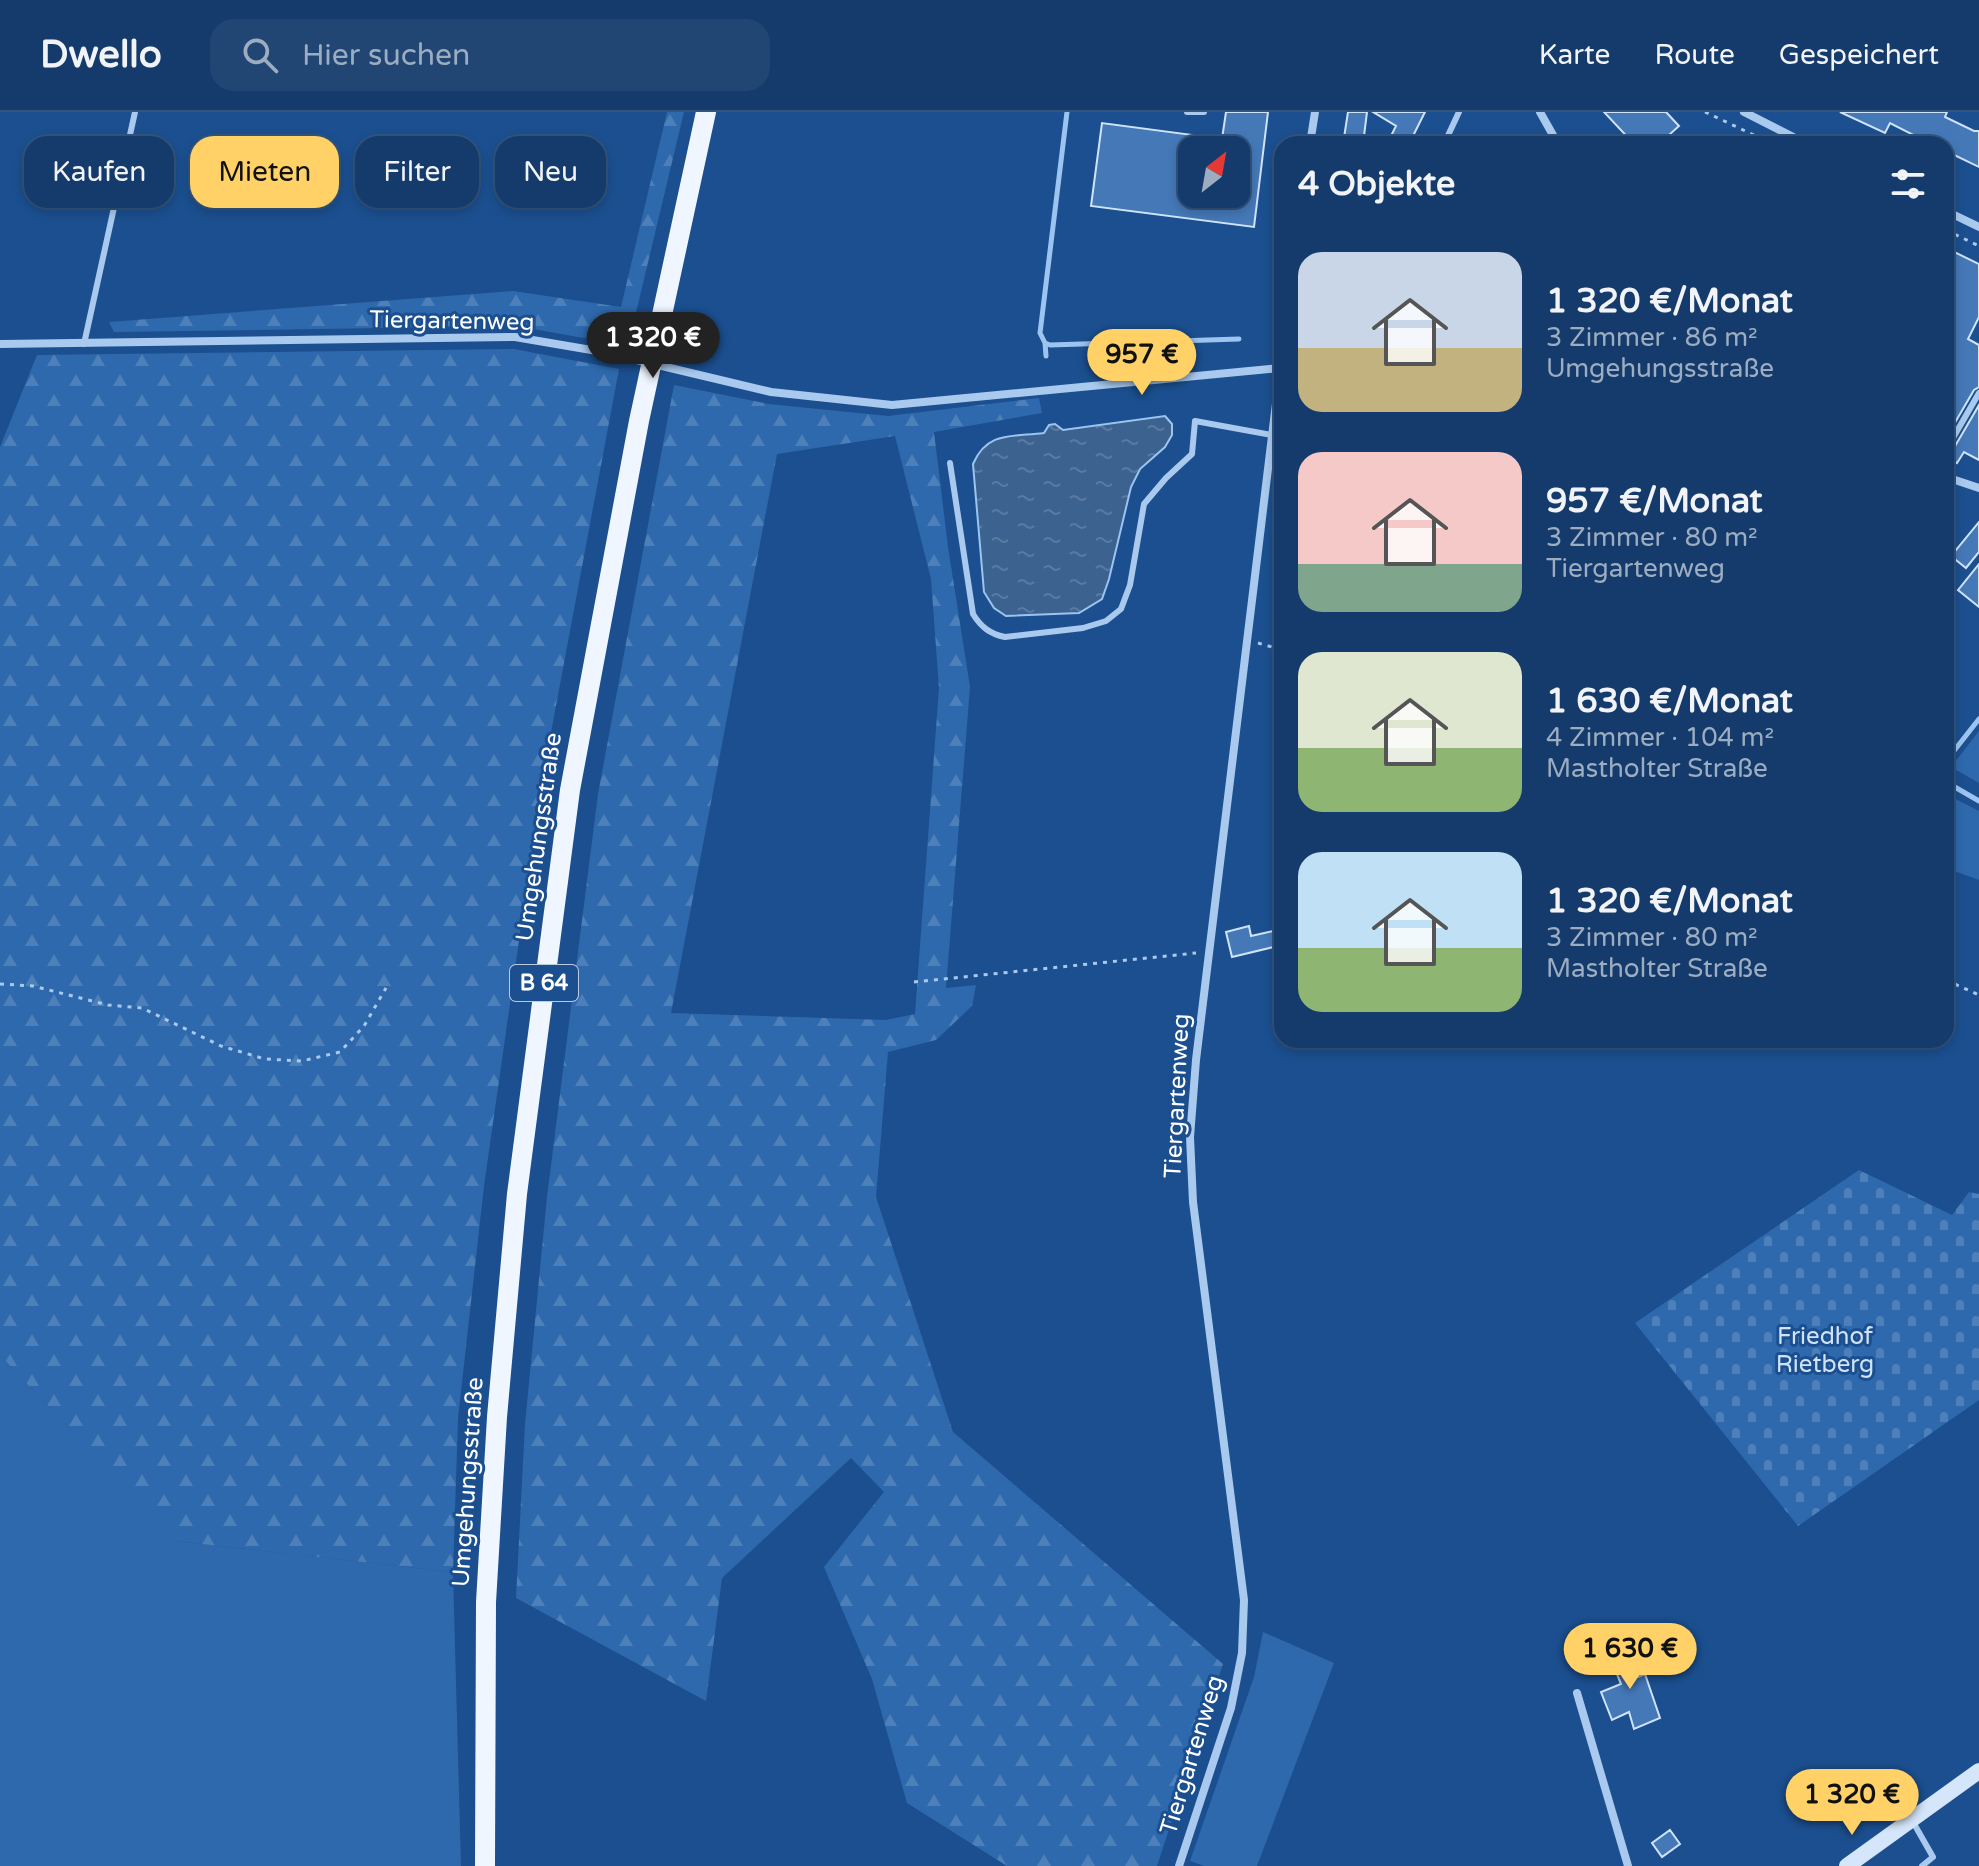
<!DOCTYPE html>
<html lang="de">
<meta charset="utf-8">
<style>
body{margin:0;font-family:"Varela Round",sans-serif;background:#214673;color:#f1f3f6;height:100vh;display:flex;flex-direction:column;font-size:30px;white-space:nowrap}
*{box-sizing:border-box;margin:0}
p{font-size:26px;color:#9dadc1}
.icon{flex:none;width:44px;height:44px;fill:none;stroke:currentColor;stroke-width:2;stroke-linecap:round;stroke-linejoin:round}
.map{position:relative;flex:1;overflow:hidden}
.sheet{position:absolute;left:1274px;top:24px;width:680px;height:912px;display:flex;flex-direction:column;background:#143b6b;border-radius:24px;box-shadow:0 4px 12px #0003,0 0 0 2px #33557e}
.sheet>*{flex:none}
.guide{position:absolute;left:24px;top:24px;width:760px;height:72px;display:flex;gap:16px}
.needle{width:52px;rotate:31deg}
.fabs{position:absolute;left:1178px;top:24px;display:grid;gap:16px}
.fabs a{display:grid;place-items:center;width:72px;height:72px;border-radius:16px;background:#143b6b;box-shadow:0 4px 12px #0003,0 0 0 2px #33557e;font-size:40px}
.price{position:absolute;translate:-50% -68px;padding:0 18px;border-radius:28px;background:#ffd166;color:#111;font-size:26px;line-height:52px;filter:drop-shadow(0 2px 4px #0008)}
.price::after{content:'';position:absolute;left:50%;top:48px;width:24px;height:18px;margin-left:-12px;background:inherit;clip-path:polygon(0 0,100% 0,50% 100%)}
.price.current{background:#222;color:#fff}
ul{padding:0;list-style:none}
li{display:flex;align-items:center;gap:24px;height:200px;padding:0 24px}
li span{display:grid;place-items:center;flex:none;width:224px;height:160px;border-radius:24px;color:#555}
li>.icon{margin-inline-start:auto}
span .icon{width:96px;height:96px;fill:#fffc;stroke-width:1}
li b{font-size:34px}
h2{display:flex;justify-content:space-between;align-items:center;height:96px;padding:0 24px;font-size:34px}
.pill{padding:0 28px;border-radius:24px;background:#143b6b;box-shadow:0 4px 12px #0003,0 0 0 2px #33557e;font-size:28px;line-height:72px}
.pill.current{background:#ffd166;color:#111}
header{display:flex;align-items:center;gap:48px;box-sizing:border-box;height:112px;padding:0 40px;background:#143b6b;border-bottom:2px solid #33557e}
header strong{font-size:38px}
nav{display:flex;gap:44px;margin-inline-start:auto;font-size:28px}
.search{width:560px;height:72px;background:#214673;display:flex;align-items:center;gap:20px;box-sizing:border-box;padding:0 28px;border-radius:24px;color:#9dadc1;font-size:30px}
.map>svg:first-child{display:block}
.green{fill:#2e69ad}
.forest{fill:url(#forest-firs);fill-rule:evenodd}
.cemetery{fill:url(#cemetery-stones)}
.water{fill:url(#water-ripples);stroke:#9cc4f0;stroke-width:2}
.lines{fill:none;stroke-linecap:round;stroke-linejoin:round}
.stream{stroke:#9cc4f0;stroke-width:5}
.building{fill:#4478b7;stroke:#cfe3fa;stroke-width:2;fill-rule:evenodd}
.path{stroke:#a9c9ee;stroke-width:3;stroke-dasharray:4 6;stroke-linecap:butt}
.lane{stroke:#a9c9ee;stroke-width:6}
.street{stroke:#a9c9ee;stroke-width:8}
.secondary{stroke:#d6e6fa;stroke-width:16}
.primary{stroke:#f0f6ff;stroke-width:20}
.labels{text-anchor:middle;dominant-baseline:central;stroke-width:6;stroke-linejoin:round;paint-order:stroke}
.shield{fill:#1b4f8f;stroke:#bbcadd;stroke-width:2}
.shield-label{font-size:22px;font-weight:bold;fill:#fff}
.street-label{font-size:24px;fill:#fff;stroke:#1b4f8f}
.park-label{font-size:24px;fill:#cfe3fa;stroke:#1b4f8f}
</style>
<header>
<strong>Dwello</strong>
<div class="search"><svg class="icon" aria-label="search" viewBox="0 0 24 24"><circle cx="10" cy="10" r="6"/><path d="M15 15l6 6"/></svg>Hier suchen</div>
<nav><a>Karte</a><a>Route</a><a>Gespeichert</a></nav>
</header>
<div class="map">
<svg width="1979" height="1754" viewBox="0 0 1979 1754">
<defs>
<pattern id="forest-firs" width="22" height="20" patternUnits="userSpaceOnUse" patternTransform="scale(2)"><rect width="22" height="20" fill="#2e69ad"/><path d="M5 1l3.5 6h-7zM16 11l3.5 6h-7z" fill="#4d80b9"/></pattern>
<pattern id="cemetery-stones" width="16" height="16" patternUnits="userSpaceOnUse" patternTransform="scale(2)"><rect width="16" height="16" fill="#2e69ad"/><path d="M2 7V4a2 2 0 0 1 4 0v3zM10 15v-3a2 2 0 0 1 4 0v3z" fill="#4d80b9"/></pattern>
<pattern id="water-ripples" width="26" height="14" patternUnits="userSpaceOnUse" patternTransform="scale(2)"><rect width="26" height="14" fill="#3c6290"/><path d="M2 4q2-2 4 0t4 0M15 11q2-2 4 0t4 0" fill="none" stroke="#597aa1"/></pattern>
</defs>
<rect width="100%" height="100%" fill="#1b4f8f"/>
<path class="green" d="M1979 619V671L1951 655Z
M1946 682 1979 699V768L1946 756Z
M0 1243 175 1429 453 1460 461 1754H0Z
M1263 1520 1334 1551 1257 1754H1204L1190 1749 1254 1565Z"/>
<path class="forest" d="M667 0H684L628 234 517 214 114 220 109 210 513 179 621 195Z
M514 237 619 257 541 674 484 1074 458 1306 453 1460 174 1429 0 1243V335L37 243Z
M674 273 769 292 888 304 1039 286 1042 301 934 320 948 435 970 575 946 876 976 873 972 894 936 928 888 940 876 1085 953 1320 1223 1552 1157 1754H1007L907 1691 872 1567 824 1455 884 1380 851 1346 722 1466 706 1589 516 1486 525 1312 547 1085 598 682ZM895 324 931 467 939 576 915 902 886 908 671 901 777 342Z"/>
<path class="cemetery" d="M1859 1058 1952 1103 1969 1080 1979 1082V1288L1798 1414 1635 1211Z"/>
<path class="water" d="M1165 304 1172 312V323L1165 335 1140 357 1131 375 1109 467 1102 487 1079 501 1006 504 994 496 984 480 973 352C987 319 1012 325 1044 321L1049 313 1055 312 1063 318Z"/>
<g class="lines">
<path class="stream" d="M1067 0 1040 221 1045 231 1050 233 1239 227
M1045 231 1046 244
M1946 649 1979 607
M1946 670 1979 689"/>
</g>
<path class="building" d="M1226 0H1268L1254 115 1091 94 1102 11 1222 27ZM1192 38H1236V82H1192Z
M1348 0H1367L1363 32H1343Z
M1373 0H1425L1409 32H1387L1396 14Z
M1604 0H1666L1679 14 1659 32H1634Z
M1840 0H1947L1945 5 1974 19H1979V55L1946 39V32H1931L1890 11 1885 21Z
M1946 136 1979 152V205L1968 227 1979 233V275L1974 278 1946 326Z
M1979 293V348L1964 340 1957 351 1946 344 1951 341Z
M1979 410V440L1966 456 1951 444Z
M1979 452V495L1958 478Z
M1249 814 1251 824 1282 817V833L1232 845 1226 820Z
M1624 1528 1638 1565 1645 1562 1660 1606 1634 1617 1629 1600 1612 1608 1601 1580 1621 1572 1608 1540Z
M1670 1718 1680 1732 1662 1745 1652 1731Z"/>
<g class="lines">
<path class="path" d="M1705 0 1773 32
M1946 118 1979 134
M1258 531 1282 538
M1946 868 1979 883
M914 870 1196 841
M0 872 33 874 108 893 142 896 221 934 265 947 302 949 340 940 364 914 386 876"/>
<path class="lane" d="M1187 0H1204
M1444 32 1459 0
M84 232 135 0
M1946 338 1979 281
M950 351 973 502C981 515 990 522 1005 525L1083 516 1106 509 1121 497 1130 473 1144 392 1166 366 1192 342 1195 309 1272 323
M1913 1710 1933 1745 1922 1754"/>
<path class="street" d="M1540 0 1558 32
M1744 0 1807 32
M1310 32 1315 0
M1946 99 1979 115
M0 232 515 225 603 240 771 280 892 293 1280 256
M1946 365 1979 376
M1577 1581 1628 1754
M1179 1754 1231 1596 1242 1541 1244 1488 1193 1090 1190 1025 1196 948 1282 242"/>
<path class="secondary" d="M1847 1754 1979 1659"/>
<path class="primary" d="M485 1754 486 1490 497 1305 517 1082 570 678 639 309 706 0"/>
</g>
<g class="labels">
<rect class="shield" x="510" y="853" width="68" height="36" rx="6"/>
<g class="shield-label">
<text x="544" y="871">B 64</text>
</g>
<g class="street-label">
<text transform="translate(452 209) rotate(1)">Tiergartenweg</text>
<text transform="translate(539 725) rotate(-82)">Umgehungsstraße</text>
<text transform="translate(1177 984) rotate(-87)">Tiergartenweg</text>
<text transform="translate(468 1370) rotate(-86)">Umgehungsstraße</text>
<text transform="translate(1192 1643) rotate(-73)">Tiergartenweg</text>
</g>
<g class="park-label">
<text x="1825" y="1224">Friedhof<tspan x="1825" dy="28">Rietberg</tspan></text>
</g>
</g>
</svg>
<div class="fabs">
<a><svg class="needle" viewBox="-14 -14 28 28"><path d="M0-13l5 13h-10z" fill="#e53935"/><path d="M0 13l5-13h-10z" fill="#9dadc1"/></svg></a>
</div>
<b class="price current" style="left:653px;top:268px">1 320 €</b>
<b class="price" style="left:1142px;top:285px">957 €</b>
<b class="price" style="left:1630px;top:1579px">1 630 €</b>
<b class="price" style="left:1852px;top:1725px">1 320 €</b>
<div class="guide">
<a class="pill">Kaufen</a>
<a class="pill current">Mieten</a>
<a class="pill">Filter</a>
<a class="pill">Neu</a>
</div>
<section class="sheet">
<h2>4 Objekte<svg class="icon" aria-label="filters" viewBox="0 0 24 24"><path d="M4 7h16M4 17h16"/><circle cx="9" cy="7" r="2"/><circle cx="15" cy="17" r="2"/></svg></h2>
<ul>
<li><span style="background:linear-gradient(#c9d6e8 60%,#c2b280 0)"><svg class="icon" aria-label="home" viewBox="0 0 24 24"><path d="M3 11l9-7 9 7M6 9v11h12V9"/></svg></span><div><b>1 320 €/Monat</b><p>3 Zimmer · 86 m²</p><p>Umgehungsstraße</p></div></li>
<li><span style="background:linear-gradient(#f6c9c9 70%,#7fa58c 0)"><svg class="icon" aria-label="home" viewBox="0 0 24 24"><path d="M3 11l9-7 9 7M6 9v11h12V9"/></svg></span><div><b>957 €/Monat</b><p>3 Zimmer · 80 m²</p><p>Tiergartenweg</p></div></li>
<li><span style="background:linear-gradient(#dfe7d0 60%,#8fb573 0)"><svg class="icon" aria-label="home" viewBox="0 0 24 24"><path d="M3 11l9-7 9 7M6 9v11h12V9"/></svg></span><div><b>1 630 €/Monat</b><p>4 Zimmer · 104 m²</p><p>Mastholter Straße</p></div></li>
<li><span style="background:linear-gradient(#bfe0f5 60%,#8fb573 0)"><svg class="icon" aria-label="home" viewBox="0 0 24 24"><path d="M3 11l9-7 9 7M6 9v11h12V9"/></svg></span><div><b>1 320 €/Monat</b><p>3 Zimmer · 80 m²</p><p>Mastholter Straße</p></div></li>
</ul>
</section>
</div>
